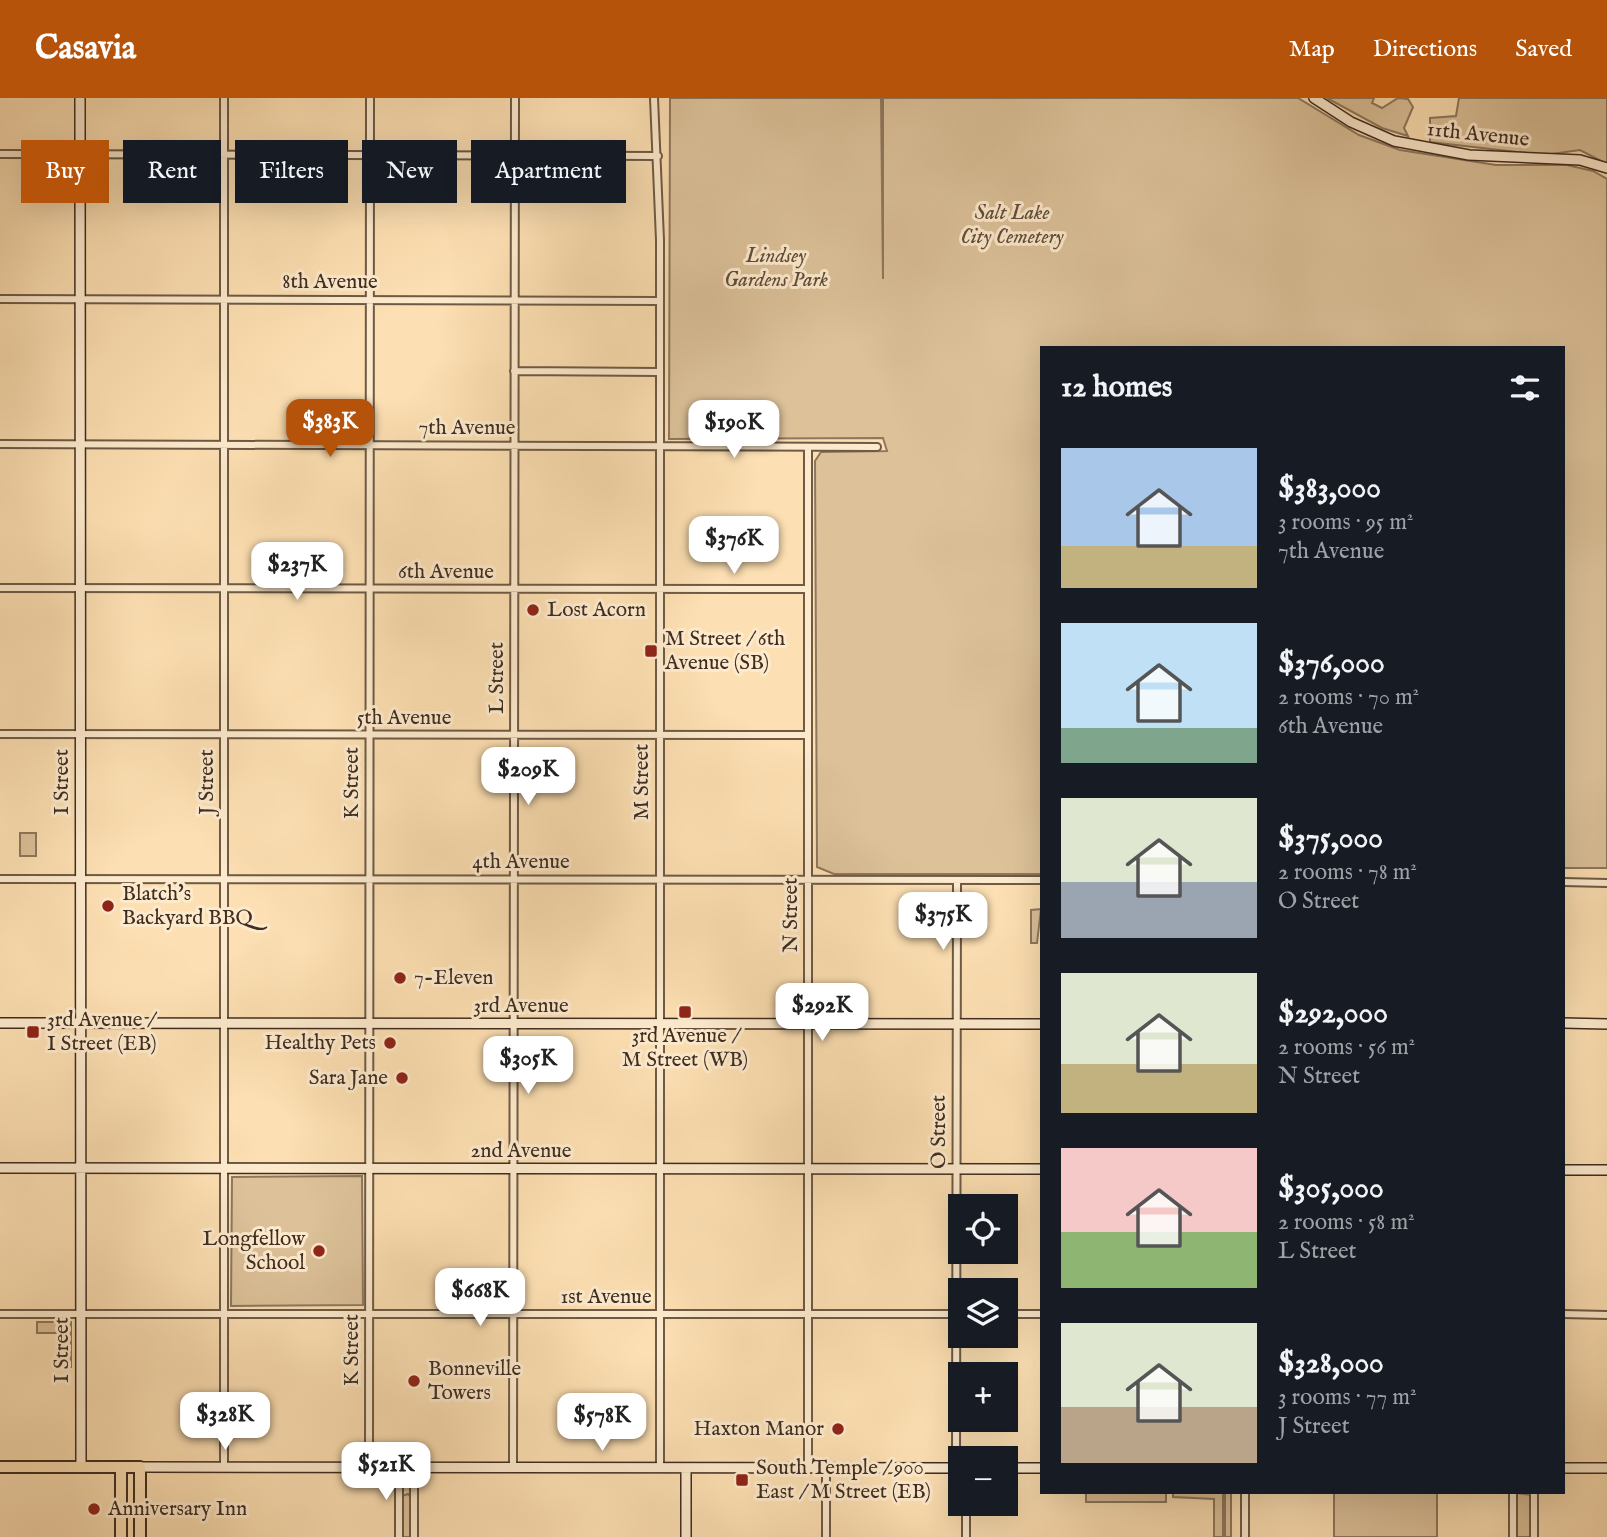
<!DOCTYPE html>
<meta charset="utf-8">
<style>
body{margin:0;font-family:"IM FELL English",serif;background:#242831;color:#f1f3f6;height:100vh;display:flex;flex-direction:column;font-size:26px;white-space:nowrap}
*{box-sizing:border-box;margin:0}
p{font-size:23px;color:#9ea1a6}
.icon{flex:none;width:38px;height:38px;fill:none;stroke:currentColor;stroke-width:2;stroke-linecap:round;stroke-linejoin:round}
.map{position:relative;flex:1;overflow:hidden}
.details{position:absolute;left:1040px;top:248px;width:525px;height:1148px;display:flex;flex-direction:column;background:#171b24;border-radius:0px;box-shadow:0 7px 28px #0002}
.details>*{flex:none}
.guide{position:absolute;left:21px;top:42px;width:665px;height:63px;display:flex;gap:14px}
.controls{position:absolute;left:948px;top:1096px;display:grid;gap:14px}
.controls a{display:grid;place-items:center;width:70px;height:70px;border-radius:0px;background:#171b24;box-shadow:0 7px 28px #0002;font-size:35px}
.price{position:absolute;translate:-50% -60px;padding:0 16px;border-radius:14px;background:#fff;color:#222;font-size:23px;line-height:46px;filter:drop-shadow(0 2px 4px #0008)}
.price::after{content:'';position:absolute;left:50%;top:42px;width:21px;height:16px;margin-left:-10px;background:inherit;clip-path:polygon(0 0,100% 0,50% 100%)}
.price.on{background:#b45309;color:#fff}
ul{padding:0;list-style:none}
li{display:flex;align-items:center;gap:21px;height:175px;padding:0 21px}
li span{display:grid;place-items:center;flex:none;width:196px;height:140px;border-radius:0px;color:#555}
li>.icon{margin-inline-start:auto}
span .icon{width:84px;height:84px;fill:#fffc;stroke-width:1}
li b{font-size:30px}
h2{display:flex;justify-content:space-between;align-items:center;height:84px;padding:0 21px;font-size:30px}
.pill{padding:0 24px;border-radius:0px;background:#171b24;box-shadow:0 7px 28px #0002;font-size:24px;line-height:63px}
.pill.on{background:#b45309;color:#fff}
header{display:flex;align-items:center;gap:42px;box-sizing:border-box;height:98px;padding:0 35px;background:#b45309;color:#fff}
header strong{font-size:33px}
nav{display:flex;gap:38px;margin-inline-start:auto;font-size:24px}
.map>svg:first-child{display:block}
.green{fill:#dcc199;stroke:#8e775d;stroke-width:2}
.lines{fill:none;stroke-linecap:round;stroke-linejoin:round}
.street-casing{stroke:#6e5a45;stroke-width:10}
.secondary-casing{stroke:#3f2d21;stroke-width:12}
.primary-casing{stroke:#3f2d21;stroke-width:14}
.street{stroke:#fdeacd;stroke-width:6}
.secondary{stroke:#fdeacd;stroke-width:9}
.primary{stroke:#fcdfb2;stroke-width:10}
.poi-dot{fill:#8f2418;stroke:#fdeacd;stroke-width:2.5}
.labels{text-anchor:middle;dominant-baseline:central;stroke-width:6;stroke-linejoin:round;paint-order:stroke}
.street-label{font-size:21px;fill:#3f2d21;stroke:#fdeacd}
.park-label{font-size:21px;font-style:italic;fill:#5e4b39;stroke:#fdeacd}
.poi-label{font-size:21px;fill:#3f2d21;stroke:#fdeacd;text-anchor:start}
</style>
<header>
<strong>Casavia</strong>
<nav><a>Map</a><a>Directions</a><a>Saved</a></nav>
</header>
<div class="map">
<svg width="1607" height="1439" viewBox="0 0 1607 1439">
<rect width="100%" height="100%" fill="#fcdfb2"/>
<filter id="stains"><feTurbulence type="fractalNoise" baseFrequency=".00286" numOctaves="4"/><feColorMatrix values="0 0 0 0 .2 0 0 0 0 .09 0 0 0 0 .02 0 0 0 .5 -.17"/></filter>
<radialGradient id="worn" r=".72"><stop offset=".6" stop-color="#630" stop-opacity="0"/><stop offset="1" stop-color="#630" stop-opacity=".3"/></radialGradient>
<path class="green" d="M670 0H881L883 181V0H1298L1359 37 1400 52 1496 67H1567L1593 73 1607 81V770H1563V250H1041V776H834L817 769 815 363 821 354 887 353 883 340 669 341Z
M1327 0H1374L1372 5 1382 10 1398 0 1408 1 1413 9 1404 30 1408 38 1382 30Z
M1459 0H1607V66L1580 52 1544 57 1430 44V20L1456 18Z
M20 735H36V758H20Z
M1041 811 1037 845H1031V812Z
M362 1078 363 1207 231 1208 232 1079Z
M37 1224H71V1269H61V1235H37Z
M1086 1395H1166V1404H1086Z
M1173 1395H1223V1439H1214V1401L1173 1399Z
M1225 1395H1231V1439H1225Z
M1334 1395H1437V1439H1334Z
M1517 1395 1531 1397V1439H1516Z
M408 1396 411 1399V1439H402V1398Z"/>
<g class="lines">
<defs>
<path id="street" d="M224 0V1369
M654 0 660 142V1369
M0 56 658 58
M0 201 660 203
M514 273 660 274
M0 346 877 349
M0 490 807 491
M0 636 808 637
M0 781 1041 782
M1563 784 1607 785
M0 1216H961
M1006 1216H1041
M1563 1216 1607 1217
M369 1369 370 0
M399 1369V1439
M414 1369V1439
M513 1369 515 0
M808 1370V349
M826 1370V1439
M956 1370 957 783
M1245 1395V1439
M1513 1395V1439
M1534 1395V1439
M966 1439V1405"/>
<path id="secondary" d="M80 0 81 1369
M1314 0 1351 24 1394 43 1469 57 1580 62 1607 70
M0 925 1041 926
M1563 925 1607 926
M0 1070 1041 1071
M1563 1072H1607
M140 1369 961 1370
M686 1370V1439
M1006 1370H1041
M1563 1370H1607"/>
<path id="primary" d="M0 1369H140V1439
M121 1439V1369"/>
</defs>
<use href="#street" class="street-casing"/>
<use href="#secondary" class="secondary-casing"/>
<use href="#primary" class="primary-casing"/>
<use href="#street" class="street"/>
<use href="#secondary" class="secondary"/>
<use href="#primary" class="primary"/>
</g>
<g class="poi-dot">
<circle cx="533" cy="512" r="7"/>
<rect x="644" y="546" width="14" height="14" rx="3.5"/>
<circle cx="108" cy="808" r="7"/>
<circle cx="400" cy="880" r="7"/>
<rect x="678" y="907" width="14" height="14" rx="3.5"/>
<rect x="26" y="927" width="14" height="14" rx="3.5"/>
<circle cx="390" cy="945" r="7"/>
<circle cx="402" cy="980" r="7"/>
<circle cx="319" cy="1153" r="7"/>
<circle cx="414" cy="1283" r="7"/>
<circle cx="838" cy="1331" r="7"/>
<rect x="735" y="1375" width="14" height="14" rx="3.5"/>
<circle cx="94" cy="1411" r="7"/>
</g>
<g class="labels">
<g class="street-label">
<text transform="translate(1478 37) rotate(6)">11th Avenue</text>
<text x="330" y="184">8th Avenue</text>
<text x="467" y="330">7th Avenue</text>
<text x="446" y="474">6th Avenue</text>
<text transform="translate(497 580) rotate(-90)">L Street</text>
<text x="404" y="620">5th Avenue</text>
<text transform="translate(62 684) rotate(-90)">I Street</text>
<text transform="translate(207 684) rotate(-90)">J Street</text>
<text transform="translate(642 684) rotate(-90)">M Street</text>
<text transform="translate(352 685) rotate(-90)">K Street</text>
<text x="521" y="764">4th Avenue</text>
<text transform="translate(791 817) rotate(-90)">N Street</text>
<text x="521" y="908">3rd Avenue</text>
<text transform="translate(939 1034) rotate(-90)">O Street</text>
<text x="521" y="1053">2nd Avenue</text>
<text x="606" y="1199">1st Avenue</text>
<text transform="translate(62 1252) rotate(-90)">I Street</text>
<text transform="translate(352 1252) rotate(-90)">K Street</text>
</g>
<g class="park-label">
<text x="1012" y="115">Salt Lake<tspan x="1012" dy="24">City Cemetery</tspan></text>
<text x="776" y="158">Lindsey<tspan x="776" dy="24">Gardens Park</tspan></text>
</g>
<g class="poi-label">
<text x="547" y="512">Lost Acorn</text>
<text x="665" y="541">M Street / 6th<tspan x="665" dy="24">Avenue (SB)</tspan></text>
<text x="122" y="796">Blatch's<tspan x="122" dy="24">Backyard BBQ</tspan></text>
<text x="414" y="880">7-Eleven</text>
<text x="47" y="922">3rd Avenue /<tspan x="47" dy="24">I Street (EB)</tspan></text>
<text x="685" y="938" text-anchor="middle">3rd Avenue /<tspan x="685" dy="24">M Street (WB)</tspan></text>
<text x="376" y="945" text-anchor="end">Healthy Pets</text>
<text x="388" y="980" text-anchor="end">Sara Jane</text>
<text x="305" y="1141" text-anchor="end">Longfellow<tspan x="305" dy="24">School</tspan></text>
<text x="428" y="1271">Bonneville<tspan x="428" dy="24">Towers</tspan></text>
<text x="824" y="1331" text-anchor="end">Haxton Manor</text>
<text x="756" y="1370">South Temple / 900<tspan x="756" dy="24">East / M Street (EB)</tspan></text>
<text x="108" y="1411">Anniversary Inn</text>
</g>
</g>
<rect width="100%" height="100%" filter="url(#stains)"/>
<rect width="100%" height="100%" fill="url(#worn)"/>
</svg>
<div class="controls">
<a><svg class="icon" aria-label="locate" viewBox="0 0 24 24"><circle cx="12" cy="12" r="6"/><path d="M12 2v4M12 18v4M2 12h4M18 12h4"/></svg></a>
<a><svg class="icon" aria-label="layers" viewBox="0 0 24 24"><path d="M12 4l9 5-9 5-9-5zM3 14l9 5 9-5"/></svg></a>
<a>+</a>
<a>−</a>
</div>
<b class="price on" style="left:330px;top:361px">$383K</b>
<b class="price" style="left:734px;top:362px">$190K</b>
<b class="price" style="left:734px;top:478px">$376K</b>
<b class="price" style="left:297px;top:504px">$237K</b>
<b class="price" style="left:528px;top:709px">$209K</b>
<b class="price" style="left:943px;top:854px">$375K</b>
<b class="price" style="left:822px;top:945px">$292K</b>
<b class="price" style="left:528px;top:998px">$305K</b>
<b class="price" style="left:480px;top:1230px">$668K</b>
<b class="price" style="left:225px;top:1354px">$328K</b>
<b class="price" style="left:602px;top:1355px">$578K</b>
<b class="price" style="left:386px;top:1404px">$521K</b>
<div class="guide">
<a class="pill on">Buy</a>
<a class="pill">Rent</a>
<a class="pill">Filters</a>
<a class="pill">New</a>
<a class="pill">Apartment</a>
</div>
<section class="details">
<h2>12 homes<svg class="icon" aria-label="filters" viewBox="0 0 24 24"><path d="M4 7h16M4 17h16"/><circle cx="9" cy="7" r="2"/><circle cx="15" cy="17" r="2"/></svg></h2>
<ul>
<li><span style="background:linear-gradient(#a9c7e8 70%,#c2b280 0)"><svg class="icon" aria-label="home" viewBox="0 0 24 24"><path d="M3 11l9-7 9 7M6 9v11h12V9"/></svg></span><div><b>$383,000</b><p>3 rooms · 95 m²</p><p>7th Avenue</p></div></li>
<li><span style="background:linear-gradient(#bfe0f5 75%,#7fa58c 0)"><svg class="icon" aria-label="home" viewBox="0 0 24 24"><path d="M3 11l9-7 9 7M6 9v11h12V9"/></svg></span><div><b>$376,000</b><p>2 rooms · 70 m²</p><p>6th Avenue</p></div></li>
<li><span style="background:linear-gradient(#dfe7d0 60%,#9aa5b1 0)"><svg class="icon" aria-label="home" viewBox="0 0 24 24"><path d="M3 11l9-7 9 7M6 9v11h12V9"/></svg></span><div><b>$375,000</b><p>2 rooms · 78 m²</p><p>O Street</p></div></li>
<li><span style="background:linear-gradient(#dfe7d0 65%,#c2b280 0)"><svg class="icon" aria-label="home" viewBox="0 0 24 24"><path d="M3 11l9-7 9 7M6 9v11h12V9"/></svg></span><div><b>$292,000</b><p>2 rooms · 56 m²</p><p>N Street</p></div></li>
<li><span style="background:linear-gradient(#f6c9c9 60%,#8fb573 0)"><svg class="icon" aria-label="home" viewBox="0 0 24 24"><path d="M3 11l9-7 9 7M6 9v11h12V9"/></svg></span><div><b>$305,000</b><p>2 rooms · 58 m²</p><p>L Street</p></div></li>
<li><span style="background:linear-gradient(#dfe7d0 60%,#b9a48a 0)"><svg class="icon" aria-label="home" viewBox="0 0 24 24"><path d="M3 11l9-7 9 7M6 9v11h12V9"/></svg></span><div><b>$328,000</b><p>3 rooms · 77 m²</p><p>J Street</p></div></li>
</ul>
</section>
</div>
